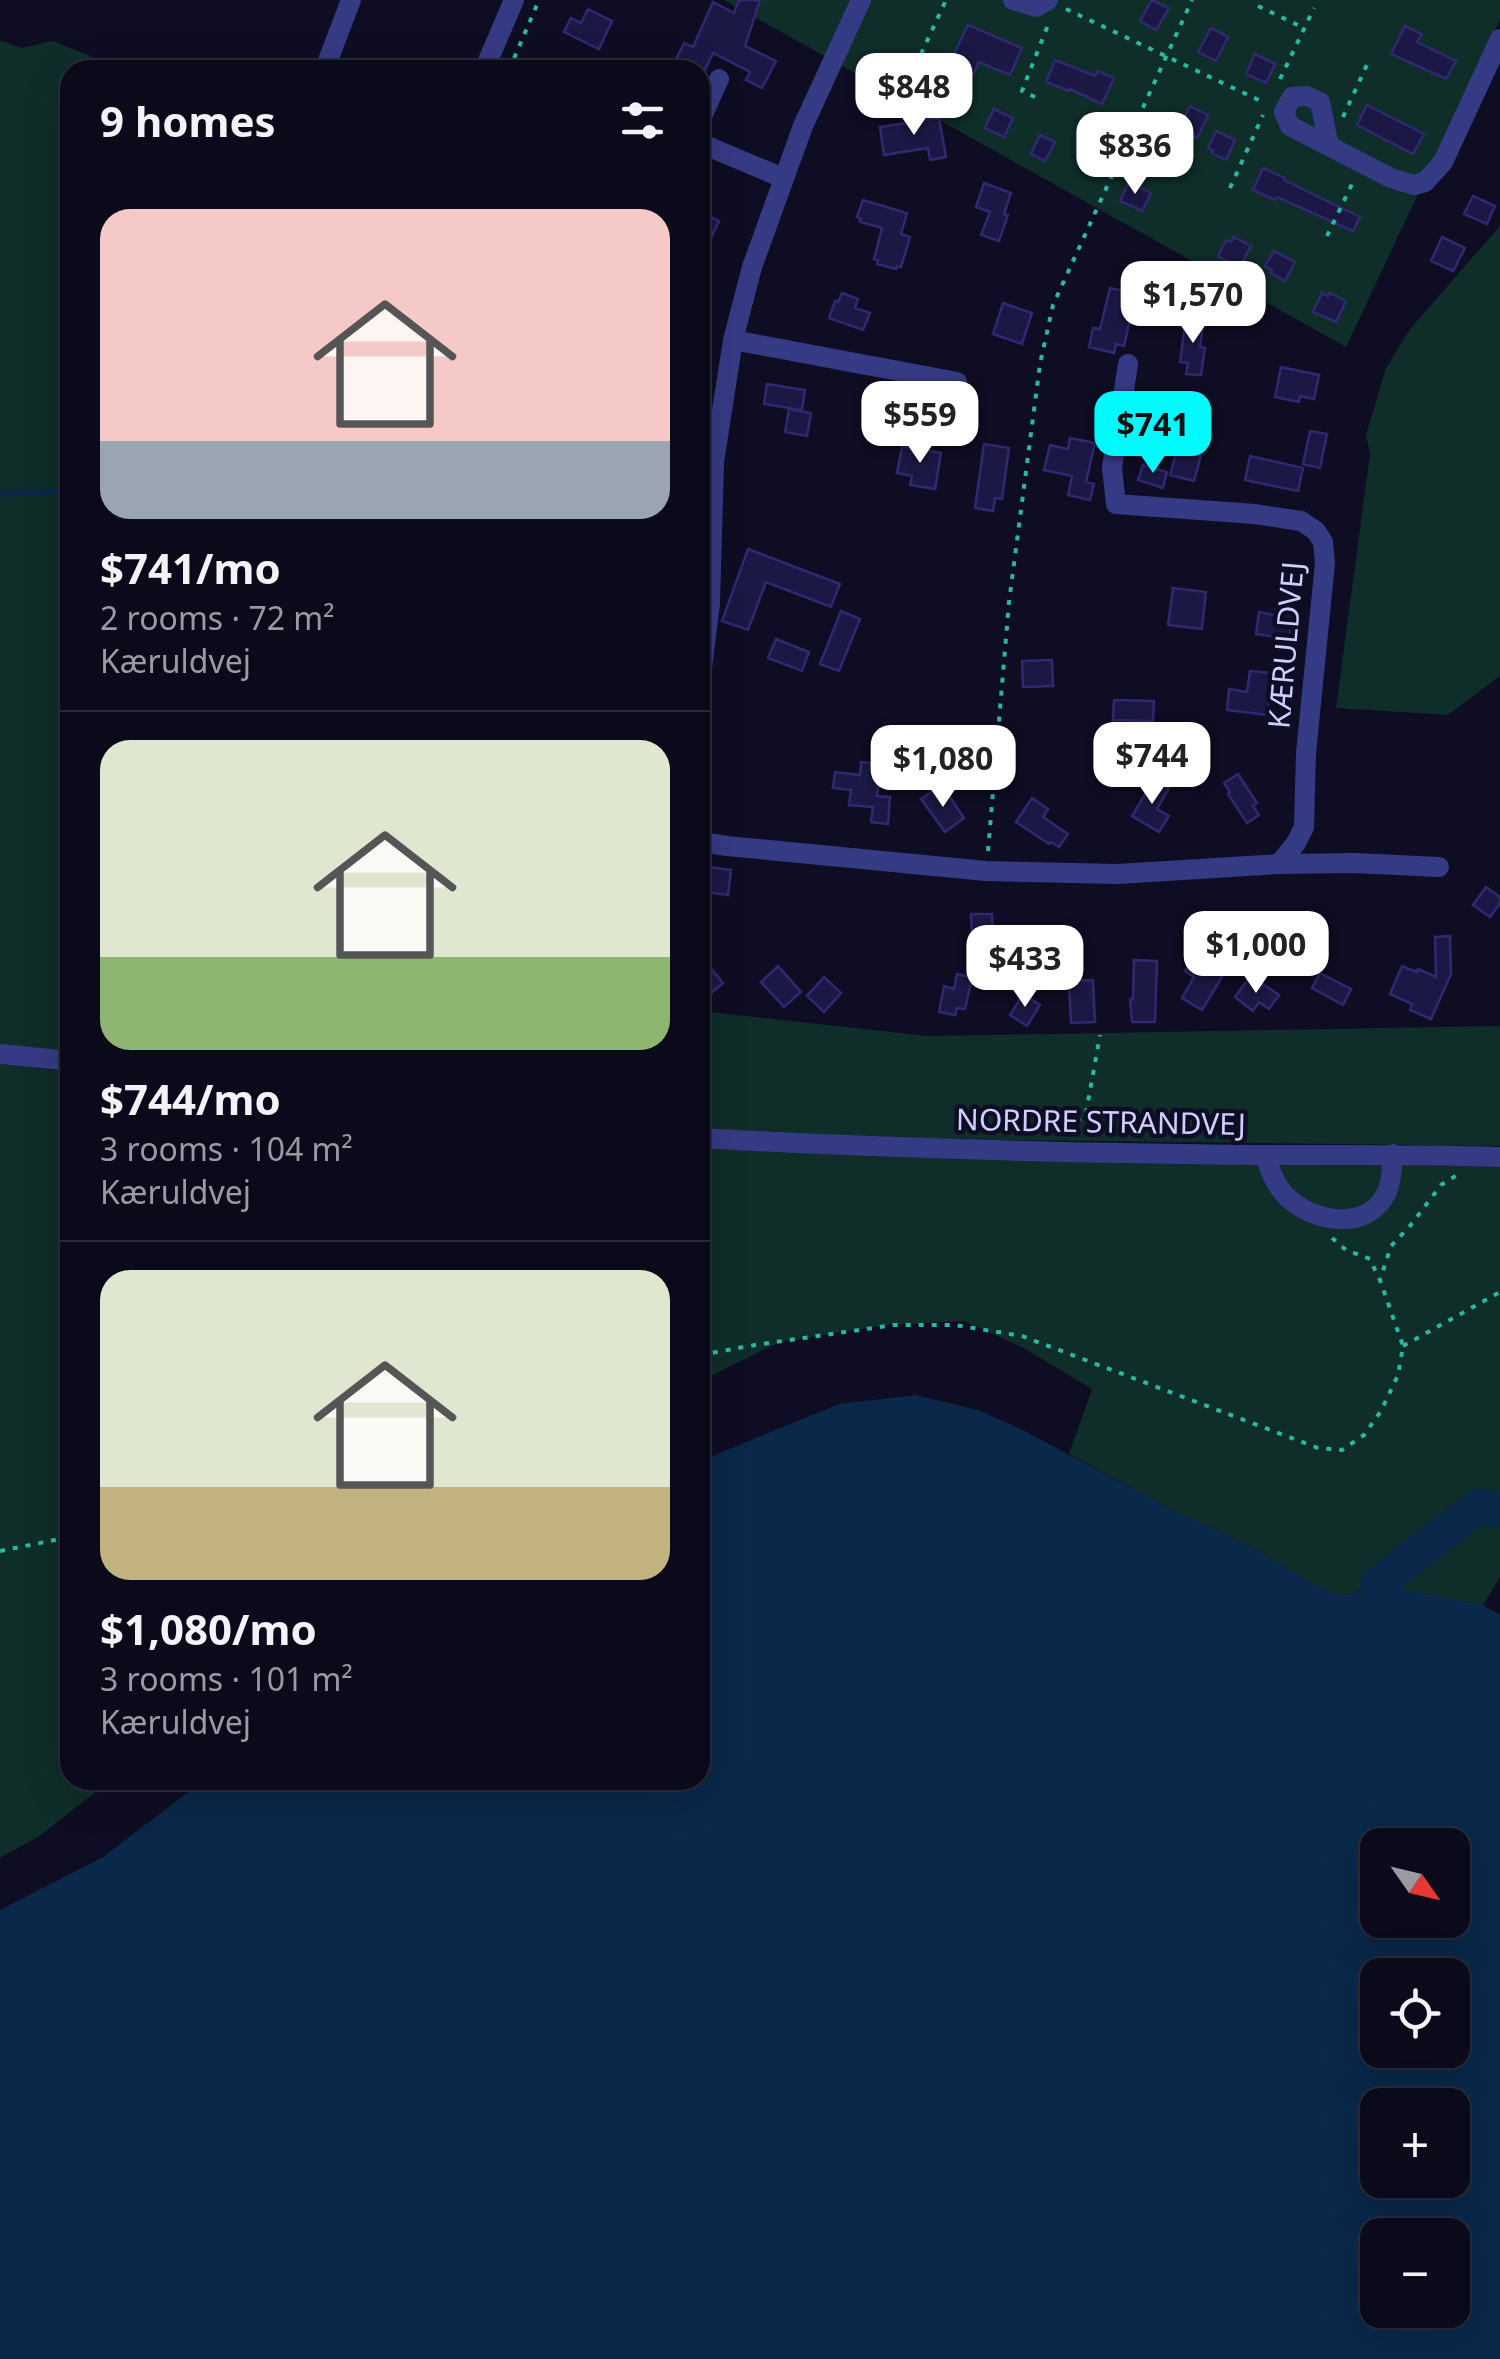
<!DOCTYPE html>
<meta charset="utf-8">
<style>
body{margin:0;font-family:"Noto Sans",sans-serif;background:#181827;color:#f1f3f6;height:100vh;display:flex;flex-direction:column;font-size:38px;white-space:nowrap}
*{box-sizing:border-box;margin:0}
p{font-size:32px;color:#999aa2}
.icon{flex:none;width:55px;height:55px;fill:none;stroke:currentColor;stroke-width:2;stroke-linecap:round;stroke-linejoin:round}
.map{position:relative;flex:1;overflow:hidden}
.panel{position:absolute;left:60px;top:60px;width:650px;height:1730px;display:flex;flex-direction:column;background:#0a0a1a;border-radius:30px;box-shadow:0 10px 40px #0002,0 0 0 2px #2a2b39}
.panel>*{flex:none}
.needle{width:65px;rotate:124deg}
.tools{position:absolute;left:1360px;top:1828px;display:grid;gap:20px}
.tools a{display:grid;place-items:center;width:110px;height:110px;border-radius:20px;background:#0a0a1a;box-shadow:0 10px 40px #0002,0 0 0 2px #2a2b39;font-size:50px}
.price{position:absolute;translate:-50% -85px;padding:0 22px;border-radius:20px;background:#fff;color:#222;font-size:32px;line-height:65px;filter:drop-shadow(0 2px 5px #0008)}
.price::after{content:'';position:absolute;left:50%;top:60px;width:30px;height:22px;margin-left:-15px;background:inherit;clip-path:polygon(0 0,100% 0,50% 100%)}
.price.current{background:#00f9fa;color:#111}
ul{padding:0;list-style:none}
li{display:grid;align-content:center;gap:20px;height:530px;padding:0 40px}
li+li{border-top:2px solid #2a2b39}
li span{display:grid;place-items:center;height:310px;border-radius:30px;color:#555}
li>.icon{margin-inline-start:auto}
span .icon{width:180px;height:180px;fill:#fffc;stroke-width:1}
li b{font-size:42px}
h2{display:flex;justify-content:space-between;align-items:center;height:120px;padding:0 40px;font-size:42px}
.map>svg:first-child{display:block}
.green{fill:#0f2d29}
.water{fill:#0a2849;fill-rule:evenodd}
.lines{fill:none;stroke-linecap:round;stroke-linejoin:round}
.stream{stroke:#0a2849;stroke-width:6}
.river{stroke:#0a2849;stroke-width:35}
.building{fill:#1c1845;stroke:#302972;stroke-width:2.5}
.path{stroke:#29b9a2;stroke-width:4;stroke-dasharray:5 8;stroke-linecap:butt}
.street{stroke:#353a84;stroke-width:20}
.labels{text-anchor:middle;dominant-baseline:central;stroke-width:9;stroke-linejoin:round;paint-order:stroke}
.street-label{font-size:30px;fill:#cfcfff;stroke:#0e0d23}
</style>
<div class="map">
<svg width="1500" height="2359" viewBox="0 0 1500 2359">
<rect width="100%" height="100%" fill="#0e0d23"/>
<path class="green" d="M724 0H1500V20L1346 347Z
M0 40 21 48 53 41 125 70H70V1055L0 1046Z
M1500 226V676L1448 715 1336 708 1370 454 1366 435 1386 368 1410 329Z
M700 1011 928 1036 1500 1026V1146L817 1138 700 1130Z
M0 1064 70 1072V1780H111L38 1837 0 1858Z
M700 1145 1275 1165 1500 1166V1577L1483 1605 1378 1584 1347 1595 1335 1594 1317 1586 1250 1546 1167 1507 1069 1454 1092 1389 1022 1347 964 1321 887 1325 780 1342 700 1381Z"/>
<path class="water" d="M916 1395 978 1410 1023 1430 1167 1507 1250 1546 1317 1586 1335 1594 1347 1595 1378 1584 1483 1605 1500 1615V2359H0V1910L103 1857 204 1780H700V1461L839 1404ZM1378 1845H1452V1920H1378ZM1378 1975H1452V2050H1378ZM1378 2105H1452V2180H1378ZM1378 2235H1452V2310H1378Z"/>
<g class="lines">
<path class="stream" d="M0 494 70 490"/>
<path class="river" d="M1378 1584 1479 1506 1500 1510"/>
</g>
<path class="building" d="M739 0H760L745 46 776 61 762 88 746 80 750 72 713 53 705 70H671L684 43 693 47 713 2 734 13Z
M1152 0 1169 8 1156 30 1140 21Z
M588 9 612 21 599 49 564 32 571 18 581 23Z
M968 25 1022 48 1010 75 979 62 955 112 939 105 962 57 954 54Z
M1405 26 1422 34 1417 42 1456 61 1446 79 1391 54Z
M1211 28 1228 37 1216 61 1198 52Z
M1255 54 1275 64 1266 83 1246 74Z
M897 57 914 67 905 83 888 74Z
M1055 60 1095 76 1098 71 1114 78 1102 104 1070 89 1069 91 1046 82Z
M1367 105 1424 134 1413 154 1357 125Z
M1190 106 1208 115 1197 138 1179 129Z
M994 109 1013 118 1004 137 985 128Z
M939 118 946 157 930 160 928 148 884 155 880 127Z
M1216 131 1235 140 1226 160 1212 153 1213 151 1208 148Z
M1092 134 1108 141 1097 166 1081 158Z
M1040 135 1055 142 1045 161 1031 154Z
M1263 168 1285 178 1284 180 1360 217 1353 231 1277 197 1275 200 1253 190Z
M1129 182 1151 193 1142 211 1120 201Z
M984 183 1011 193 1004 214 1008 215 999 241 981 235 990 212 976 207Z
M1473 196 1495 206 1487 224 1464 214Z
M863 200 907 213 901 234 910 237 901 267 897 266 896 269 877 264 878 260 874 259 882 228 860 222 861 219 857 217Z
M700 212 719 221 700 261Z
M1234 237 1251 246 1239 268 1218 256 1226 240 1231 242Z
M1442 237 1465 248 1453 271 1431 261Z
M1274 251 1295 262 1285 281 1271 273 1272 270 1265 266Z
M1110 288 1128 292 1125 305 1133 307 1124 346 1116 344 1114 353 1089 347 1093 328 1100 329Z
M842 293 858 299 855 308 870 313 863 330 829 318 835 301 838 302Z
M1322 293 1328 296 1330 293 1346 301 1336 322 1313 312Z
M1003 303 1032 313 1022 344 993 334Z
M1186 317 1204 319 1200 347 1205 348 1201 375 1186 374 1188 363 1180 362Z
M1281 367 1319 375 1314 399 1300 396 1299 402 1275 397Z
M767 384 805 390 802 410 764 404Z
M789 409 811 413 807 436 785 432Z
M1182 431 1206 437 1194 481 1170 475Z
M1310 431 1327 434 1320 468 1303 464Z
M1070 438 1095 443 1086 482 1094 484 1090 500 1068 495 1072 476 1044 470 1050 445 1068 449Z
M984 444 1009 448 1002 499 995 498 993 511 975 508Z
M902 446 941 453 935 489 910 485 912 476 897 473Z
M1250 456 1303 468 1298 491 1245 480Z
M1143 465 1167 472 1163 488 1138 480Z
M748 549 840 584 831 607 766 582 748 630 722 621Z
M1173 588 1206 592 1202 629 1168 625Z
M1277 600 1295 603 1289 639 1256 634 1259 612 1275 615Z
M841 611 860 619 839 671 820 664Z
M776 639 809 652 802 671 768 658Z
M1052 660 1053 686 1023 687 1022 661Z
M1250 671 1272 673 1268 715 1227 710 1229 689 1247 692Z
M1114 700 1154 701 1153 721 1113 720Z
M1144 738 1173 742 1171 758 1142 754Z
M861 762 881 764 877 796 890 797 888 824 871 822 873 807 849 805 851 790 833 788 835 772 860 775Z
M1238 774 1257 803 1253 806 1259 815 1247 823 1228 794 1230 792 1224 783Z
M1154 779 1169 788 1157 809 1169 816 1159 832 1132 816Z
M935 789 942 798 948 794 964 818 945 832 921 799Z
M1032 798 1048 809 1043 817 1068 834 1059 847 1051 842 1049 844 1016 822Z
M709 867 731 870 728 895 706 892Z
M1486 887 1500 897V903L1490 917 1473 905Z
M971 914H992L993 940 972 939Z
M1228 925 1249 928 1246 946 1226 943Z
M1450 936 1451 974 1431 1019 1410 1010 1412 1004 1390 994 1402 966 1417 972 1418 969 1436 977 1435 937Z
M700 955 723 983 700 1002Z
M1194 957 1222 977 1202 1010 1182 998 1194 977 1185 971Z
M1134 960 1157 961 1155 1022H1132L1130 999H1133Z
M778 966 801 992 784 1007 761 982Z
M1320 973 1351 989 1343 1005 1312 988Z
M957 974 972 977 965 1009 957 1008 955 1015 939 1012 944 986 954 989Z
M824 977 841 993 824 1012 807 996Z
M1248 979 1260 988 1263 984 1279 995 1269 1009 1259 1002 1253 1011 1235 997Z
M1093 980 1095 1022 1071 1023 1069 981Z
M1023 994 1040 1005 1027 1026 1010 1015Z"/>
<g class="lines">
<path class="path" d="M1258 6 1304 28
M1066 9 1265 103
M921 54 946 0
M509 70 539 0
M1280 79 1314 8
M1035 97 1022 91 1048 25
M1343 117 1370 58
M1230 188 1263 115
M1327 236 1353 182
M988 851 1009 602 1040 364 1053 305 1192 0
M1067 1131 1086 1113 1100 1035
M1332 1238 1346 1250 1370 1259 1379 1279
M1403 1346 1500 1292
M700 1355 755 1345 894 1325H955L1022 1336 1318 1448 1342 1450 1364 1435 1381 1411 1398 1375 1403 1346 1380 1280 1391 1246 1410 1226 1441 1185 1457 1175
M0 1551 70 1537"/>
<path class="street" d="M1013 0 1036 7 1048 0
M327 63 351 0
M484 70 514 0
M700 121 719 79
M700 143 783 178
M1329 146 1320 102 1307 96 1292 97 1284 112 1290 126 1391 178 1414 185 1425 182 1443 162 1500 39
M733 340 957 382
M700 684 710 603 714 462 733 340 752 267 803 126 861 0
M700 842 727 846 986 871 1118 874 1279 864 1296 843 1304 827 1306 753 1325 563 1323 542 1316 531 1301 521 1255 514 1116 504 1112 468 1128 364
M1279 864 1354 863 1439 867
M0 1054 70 1061
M700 1138C888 1149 1076 1153 1264 1155 1343 1155 1421 1154 1500 1157
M1265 1155C1270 1170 1275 1185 1286 1196 1313 1223 1368 1232 1387 1192 1392 1181 1392 1166 1393 1154"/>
</g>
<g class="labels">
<g class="street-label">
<text transform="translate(1285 645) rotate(-85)">KÆRULDVEJ</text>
<text transform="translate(1101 1121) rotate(1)">NORDRE STRANDVEJ</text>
</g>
</g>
</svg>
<div class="tools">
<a><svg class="needle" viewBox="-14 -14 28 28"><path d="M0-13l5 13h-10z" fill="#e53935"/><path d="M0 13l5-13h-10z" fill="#999aa2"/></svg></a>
<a><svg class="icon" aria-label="locate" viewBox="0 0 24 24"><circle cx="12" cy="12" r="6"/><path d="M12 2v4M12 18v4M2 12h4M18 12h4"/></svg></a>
<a>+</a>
<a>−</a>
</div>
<b class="price" style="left:914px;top:138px">$848</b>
<b class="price" style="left:1135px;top:197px">$836</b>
<b class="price" style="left:1193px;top:346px">$1,570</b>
<b class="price" style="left:920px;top:466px">$559</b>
<b class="price current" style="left:1153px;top:476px">$741</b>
<b class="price" style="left:1152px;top:807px">$744</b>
<b class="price" style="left:943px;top:810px">$1,080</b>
<b class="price" style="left:1256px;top:996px">$1,000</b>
<b class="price" style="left:1025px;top:1010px">$433</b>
<section class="panel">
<h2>9 homes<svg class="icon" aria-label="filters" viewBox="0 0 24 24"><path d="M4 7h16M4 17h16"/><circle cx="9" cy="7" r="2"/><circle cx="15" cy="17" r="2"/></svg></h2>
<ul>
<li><span style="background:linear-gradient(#f6c9c9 75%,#9aa5b1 0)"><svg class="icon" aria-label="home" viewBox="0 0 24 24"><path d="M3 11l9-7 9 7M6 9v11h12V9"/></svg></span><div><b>$741/mo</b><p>2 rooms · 72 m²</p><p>Kæruldvej</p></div></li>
<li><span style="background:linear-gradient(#dfe7d0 70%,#8fb573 0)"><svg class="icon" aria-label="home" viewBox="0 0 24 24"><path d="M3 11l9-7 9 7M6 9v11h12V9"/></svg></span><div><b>$744/mo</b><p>3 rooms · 104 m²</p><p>Kæruldvej</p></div></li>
<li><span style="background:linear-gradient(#dfe7d0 70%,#c2b280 0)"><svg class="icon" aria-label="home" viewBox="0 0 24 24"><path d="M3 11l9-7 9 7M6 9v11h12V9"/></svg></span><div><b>$1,080/mo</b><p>3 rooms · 101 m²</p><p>Kæruldvej</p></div></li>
</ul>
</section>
</div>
